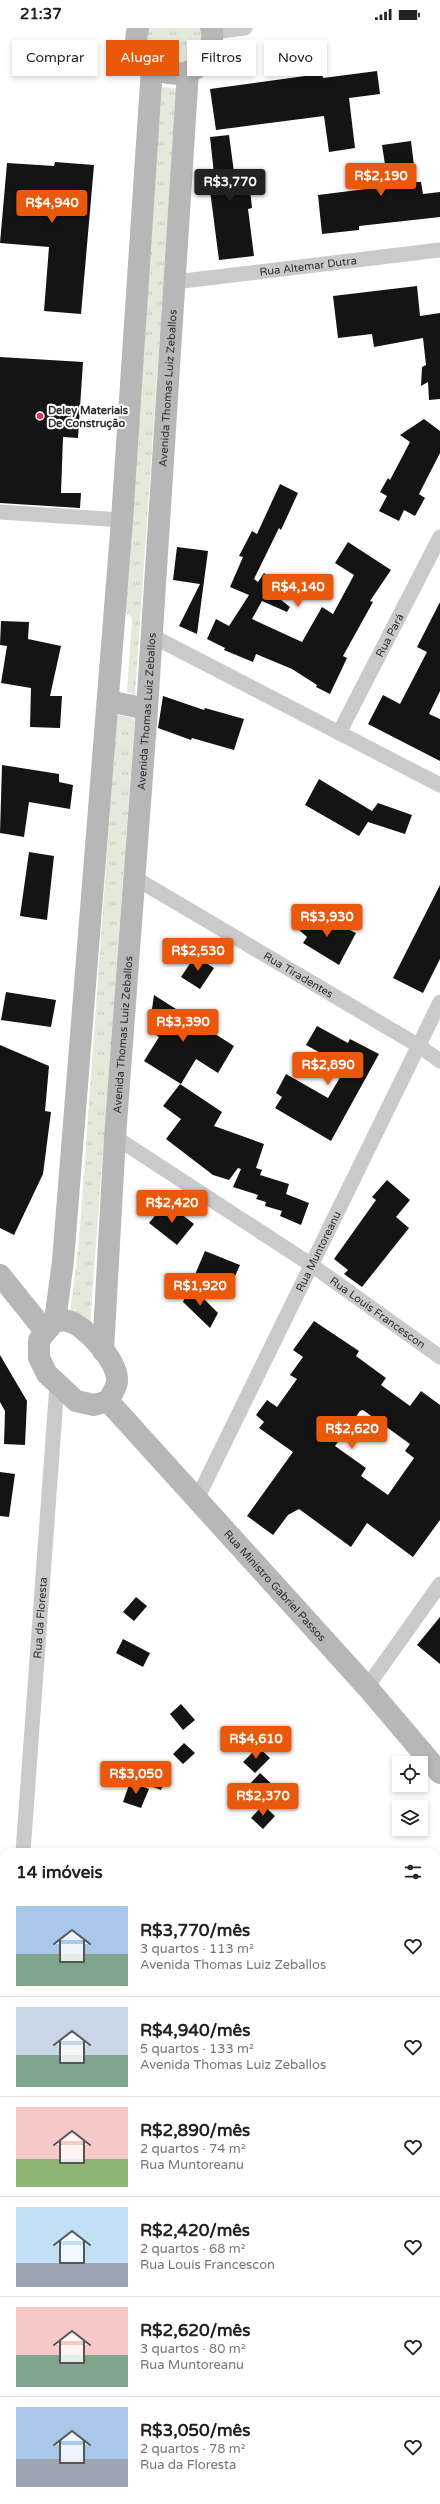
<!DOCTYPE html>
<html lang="pt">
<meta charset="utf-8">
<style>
body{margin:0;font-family:"Varela Round",sans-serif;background:#f6f6f6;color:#222;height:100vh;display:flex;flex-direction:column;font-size:15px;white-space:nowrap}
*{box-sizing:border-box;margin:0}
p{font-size:13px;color:#767676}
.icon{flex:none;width:22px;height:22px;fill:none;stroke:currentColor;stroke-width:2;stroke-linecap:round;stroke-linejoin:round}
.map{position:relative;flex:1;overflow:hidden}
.side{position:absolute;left:0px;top:1820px;width:440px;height:656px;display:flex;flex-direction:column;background:#fff;border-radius:12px 12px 0 0;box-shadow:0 2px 6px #0003}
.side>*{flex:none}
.top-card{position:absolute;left:12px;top:12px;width:416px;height:36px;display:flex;gap:8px}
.controls{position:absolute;left:392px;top:1728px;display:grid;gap:8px}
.controls a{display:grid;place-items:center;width:36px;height:36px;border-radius:0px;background:#fff;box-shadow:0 2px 6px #0003;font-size:20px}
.price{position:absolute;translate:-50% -34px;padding:0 9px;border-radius:4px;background:#ea580c;color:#fff;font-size:13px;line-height:26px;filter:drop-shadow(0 1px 2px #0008)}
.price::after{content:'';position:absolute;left:50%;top:24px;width:12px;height:9px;margin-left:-6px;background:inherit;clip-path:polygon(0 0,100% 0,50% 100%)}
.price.current{background:#222;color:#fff}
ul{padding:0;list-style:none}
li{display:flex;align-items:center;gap:12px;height:100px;padding:0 16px}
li+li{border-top:1px solid #e0e0e0}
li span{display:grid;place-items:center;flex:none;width:112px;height:80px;border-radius:0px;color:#555}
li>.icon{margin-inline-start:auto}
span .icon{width:48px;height:48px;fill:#fffc;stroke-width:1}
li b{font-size:17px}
h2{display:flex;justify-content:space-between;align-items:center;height:48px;padding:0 16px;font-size:17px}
.tag{padding:0 14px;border-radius:0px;background:#fff;box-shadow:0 2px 6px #0003;font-size:14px;line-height:36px}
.tag.current{background:#ea580c;color:#fff}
.status{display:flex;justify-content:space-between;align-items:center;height:28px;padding:0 20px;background:#fff;direction:ltr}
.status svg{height:11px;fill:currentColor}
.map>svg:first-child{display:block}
.grass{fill:url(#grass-tufts)}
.building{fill:#141414;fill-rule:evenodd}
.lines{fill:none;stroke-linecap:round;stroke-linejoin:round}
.street{stroke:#cacaca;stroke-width:15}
.secondary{stroke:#b7b7b7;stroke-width:22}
.poi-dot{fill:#dd364c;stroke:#fff;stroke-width:1.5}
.labels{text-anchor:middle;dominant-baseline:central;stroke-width:4;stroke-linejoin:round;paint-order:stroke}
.street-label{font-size:11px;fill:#2d2d2d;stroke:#fff}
.poi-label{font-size:11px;font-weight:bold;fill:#2d2d2d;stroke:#fff;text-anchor:start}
</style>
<div class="status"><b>21:37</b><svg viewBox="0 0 49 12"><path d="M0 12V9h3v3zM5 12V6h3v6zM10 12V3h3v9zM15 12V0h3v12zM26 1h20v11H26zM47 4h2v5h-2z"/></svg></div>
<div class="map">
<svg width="440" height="2476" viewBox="0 0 440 2476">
<defs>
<pattern id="grass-tufts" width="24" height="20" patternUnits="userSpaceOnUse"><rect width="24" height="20" fill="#e4eadb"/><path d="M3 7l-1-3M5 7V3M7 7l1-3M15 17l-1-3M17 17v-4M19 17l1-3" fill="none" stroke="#c4c9bc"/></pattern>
</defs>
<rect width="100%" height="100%" fill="#fff"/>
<path class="grass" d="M145 0H202C204 24 197 30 176 39L149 27Z
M162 59 177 60 135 667 127 664 132 590 124 583Z
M117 687 135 690 90 1298 70 1285 79 1212Z"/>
<path class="building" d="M320 33 323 50 377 43 380 66 349 70 355 120 329 124 324 88 216 102 210 61 305 48 304 35Z
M229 107 234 144 248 142 252 180 248 181 254 228 219 232 208 147 214 146 210 109Z
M411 113 416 154H421L423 166 440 164V189L359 198V202L322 206 318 167 382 159 381 151 387 150 382 117Z
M55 134 94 137 81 286 44 283 49 219 0 215 7 135 54 138Z
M417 258 420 288 440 285V371L429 372 428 354 421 358 422 339 426 337 423 310 374 319 372 306 338 310 333 268Z
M0 329 83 334 78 410 63 409 61 465H81L80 480 0 475Z
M424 391 440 403V425L419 466 425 470 415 488 404 482 399 493 379 483 387 468 380 464 388 450 390 452 410 414 400 407Z
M280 456 298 465 281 502 279 500 254 551 258 554 264 545 273 551 267 561 290 579 287 584 262 573 252 591 302 614 322 579 333 586 354 547 335 535 348 514 391 542 370 573 373 574 343 628 347 630 330 666 316 659 317 657 292 641 256 626 253 634 224 622 225 620 207 611 216 591 229 598 249 567 230 559 243 529 239 528 252 503 257 506Z
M177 519 208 523 197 606 179 598 200 556 173 552Z
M440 574V663L429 686 440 691V733L368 696 383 667 400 676 427 624 417 619Z
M1 593 29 594 28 611 61 618 50 668H62L60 700 30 699 31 660 1 655 7 618 0 617Z
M163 668 204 682 205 680 244 691 234 722 192 710 191 712 158 700Z
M2 737 59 746V754L73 757 70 781 29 774 24 809 0 805Z
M319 751 372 783 378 775 412 787 405 806 368 794 359 808 305 777Z
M29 824 54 828 47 892 20 888Z
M440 857V931L423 965 393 950Z
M310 887 319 894 323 889 356 905 339 937 303 915 307 909 298 901Z
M195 928 214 940 200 961 181 949Z
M6 964 56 972 51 999 1 992Z
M154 967 234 1018 218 1045 196 1031 181 1056 144 1033 159 1009 149 1002Z
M317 998 348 1015 350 1011 379 1026 331 1113 275 1080 282 1069 276 1065 286 1046 328 1070 346 1039 306 1017Z
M0 1017 49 1038 45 1083 51 1084 43 1146 14 1207 0 1200Z
M180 1056 222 1084 214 1098 264 1116 256 1140 262 1142 260 1147 289 1156 286 1166 309 1175 301 1197 280 1188 282 1183 265 1178 266 1174 256 1171 258 1167 233 1159 241 1141 238 1140 229 1152 213 1147 166 1111 181 1091 163 1078Z
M387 1152 410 1172 396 1189 409 1200 362 1259 344 1246 348 1242 334 1231 376 1172 372 1169Z
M166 1174 194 1196 177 1217 149 1195Z
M205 1223 240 1237 228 1264 194 1249Z
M190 1257 218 1285 210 1300 183 1274Z
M314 1293 359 1323 356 1328 386 1350 381 1357 410 1378 421 1363 440 1377V1492L413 1529 367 1495 351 1519 299 1481 288 1487 273 1507 247 1488 293 1424 259 1400 264 1394 256 1387 267 1372 277 1379 297 1351 290 1347 303 1329 293 1322ZM363 1382 410 1416 405 1423 414 1430 388 1467 361 1448 366 1440 335 1418 360 1383Z
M0 1327 27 1373 25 1417 4 1416 5 1383 0 1374Z
M0 1444 15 1446 9 1489 0 1488Z
M136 1569 147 1578 134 1593 123 1584Z
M440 1589V1636L417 1617Z
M123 1611 150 1625 143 1639 116 1625Z
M181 1676 195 1692 183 1702 170 1686Z
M184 1715 195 1725 183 1736 173 1726Z
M258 1719 270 1730 255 1745 243 1734Z
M150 1736 168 1743 161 1762 143 1755Z
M260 1745 276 1760 263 1774 247 1759Z
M130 1754 149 1761 141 1780 123 1774Z
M263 1777 275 1788 263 1801 251 1790Z"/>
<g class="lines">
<g class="street">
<path d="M213 4 245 0"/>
<path id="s1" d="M175 254 440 222"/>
<path d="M0 484 122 492"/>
<path d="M152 608 440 757"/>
<path id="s2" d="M339 705 440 509"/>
<path id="s3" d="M135 850 419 1018 440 1033"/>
<path id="s4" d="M115 1109 313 1238 440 1329"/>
<path id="s5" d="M196 1473 440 974"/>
<path d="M367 1659 440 1556"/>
<path id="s6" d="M23 1824 57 1356"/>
<path d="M0 1870H4"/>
<path d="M0 2017 4 2018"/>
<path d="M0 2124 4 2080"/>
<path d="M0 2435 4 2436"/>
<path d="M48 2472 52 2476"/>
</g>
<g class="secondary">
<path d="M138 0C125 43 192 65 209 24 212 16 214 8 211 0"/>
<path d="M108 673 147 681"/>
<path d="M0 1247 45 1303"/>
<path d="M55 1293 63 1233 122 492 152 40"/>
<path d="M55 1293C59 1293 64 1292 68 1293 86 1298 119 1334 117 1354 116 1360 111 1368 108 1373L94 1377 76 1373 47 1346 39 1330V1312Z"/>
<path id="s7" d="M103 1323 115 1109 147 681 188 44"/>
<path id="s8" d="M108 1373 367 1659 440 1745"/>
</g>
</g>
<circle class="poi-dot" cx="40" cy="388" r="4"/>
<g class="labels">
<g class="street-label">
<text stroke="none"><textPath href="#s1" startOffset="134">Rua Altemar Dutra</textPath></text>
<text stroke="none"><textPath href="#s7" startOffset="965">Avenida Thomas Luiz Zeballos</textPath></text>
<text stroke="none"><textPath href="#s2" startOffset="110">Rua Pará</textPath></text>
<text stroke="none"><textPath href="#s7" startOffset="641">Avenida Thomas Luiz Zeballos</textPath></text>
<text stroke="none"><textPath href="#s3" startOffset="190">Rua Tiradentes</textPath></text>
<text stroke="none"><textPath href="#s7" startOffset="317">Avenida Thomas Luiz Zeballos</textPath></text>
<text stroke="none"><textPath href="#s5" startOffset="278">Rua Muntoreanu</textPath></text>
<text stroke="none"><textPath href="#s4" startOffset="316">Rua Louis Francescon</textPath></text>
<text stroke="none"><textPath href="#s8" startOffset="249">Rua Ministro Gabriel Passos</textPath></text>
<text stroke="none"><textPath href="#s6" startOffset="235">Rua da Floresta</textPath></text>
</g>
<g class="poi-label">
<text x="48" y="382">Deley Materiais<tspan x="48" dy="13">De Construção</tspan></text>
</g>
</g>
</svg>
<div class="controls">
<a><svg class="icon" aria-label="locate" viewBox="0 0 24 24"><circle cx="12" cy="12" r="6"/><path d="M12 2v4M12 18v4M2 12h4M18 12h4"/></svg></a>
<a><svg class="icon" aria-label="layers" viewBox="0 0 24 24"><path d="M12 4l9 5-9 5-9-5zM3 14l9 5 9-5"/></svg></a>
</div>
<b class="price" style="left:381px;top:169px">R$2,190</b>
<b class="price current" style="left:230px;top:175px">R$3,770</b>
<b class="price" style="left:52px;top:196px">R$4,940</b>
<b class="price" style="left:298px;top:580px">R$4,140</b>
<b class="price" style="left:327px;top:910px">R$3,930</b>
<b class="price" style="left:198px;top:944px">R$2,530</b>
<b class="price" style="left:183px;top:1015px">R$3,390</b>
<b class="price" style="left:328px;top:1058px">R$2,890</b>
<b class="price" style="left:172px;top:1196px">R$2,420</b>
<b class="price" style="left:200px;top:1279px">R$1,920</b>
<b class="price" style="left:352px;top:1422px">R$2,620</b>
<b class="price" style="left:256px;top:1732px">R$4,610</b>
<b class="price" style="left:136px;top:1767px">R$3,050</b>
<b class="price" style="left:263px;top:1789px">R$2,370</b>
<div class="top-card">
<a class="tag">Comprar</a>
<a class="tag current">Alugar</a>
<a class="tag">Filtros</a>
<a class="tag">Novo</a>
</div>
<section class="side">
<h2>14 imóveis<svg class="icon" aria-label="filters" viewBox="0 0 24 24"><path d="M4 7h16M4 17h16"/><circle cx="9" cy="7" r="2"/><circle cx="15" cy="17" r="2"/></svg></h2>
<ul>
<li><span style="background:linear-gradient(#a9c7e8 60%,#7fa58c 0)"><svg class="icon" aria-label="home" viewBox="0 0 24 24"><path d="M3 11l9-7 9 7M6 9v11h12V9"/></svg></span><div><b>R$3,770/mês</b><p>3 quartos · 113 m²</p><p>Avenida Thomas Luiz Zeballos</p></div><svg class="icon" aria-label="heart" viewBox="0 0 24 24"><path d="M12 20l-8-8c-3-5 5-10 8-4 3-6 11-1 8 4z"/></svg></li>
<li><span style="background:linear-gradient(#c9d6e8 60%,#7fa58c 0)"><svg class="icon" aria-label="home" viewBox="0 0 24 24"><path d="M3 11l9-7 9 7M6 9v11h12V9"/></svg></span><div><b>R$4,940/mês</b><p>5 quartos · 133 m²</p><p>Avenida Thomas Luiz Zeballos</p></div><svg class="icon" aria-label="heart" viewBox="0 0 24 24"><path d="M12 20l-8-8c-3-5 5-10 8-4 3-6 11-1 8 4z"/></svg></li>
<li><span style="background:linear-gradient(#f6c9c9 65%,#8fb573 0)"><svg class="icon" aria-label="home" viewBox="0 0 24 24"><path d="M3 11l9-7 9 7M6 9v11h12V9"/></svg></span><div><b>R$2,890/mês</b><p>2 quartos · 74 m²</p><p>Rua Muntoreanu</p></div><svg class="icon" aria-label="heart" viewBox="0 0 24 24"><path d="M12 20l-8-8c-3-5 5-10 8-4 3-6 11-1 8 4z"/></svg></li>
<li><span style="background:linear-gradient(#bfe0f5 70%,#9aa5b1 0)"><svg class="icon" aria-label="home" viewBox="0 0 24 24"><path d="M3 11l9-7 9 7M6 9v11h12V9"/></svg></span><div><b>R$2,420/mês</b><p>2 quartos · 68 m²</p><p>Rua Louis Francescon</p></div><svg class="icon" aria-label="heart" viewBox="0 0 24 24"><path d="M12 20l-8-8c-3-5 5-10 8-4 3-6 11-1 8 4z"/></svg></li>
<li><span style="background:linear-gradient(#f6c9c9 60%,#7fa58c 0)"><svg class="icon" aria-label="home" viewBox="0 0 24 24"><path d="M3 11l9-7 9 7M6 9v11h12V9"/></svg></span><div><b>R$2,620/mês</b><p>3 quartos · 80 m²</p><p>Rua Muntoreanu</p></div><svg class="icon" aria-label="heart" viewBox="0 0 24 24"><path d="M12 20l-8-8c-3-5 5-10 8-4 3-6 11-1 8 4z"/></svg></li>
<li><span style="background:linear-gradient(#a9c7e8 65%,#9aa5b1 0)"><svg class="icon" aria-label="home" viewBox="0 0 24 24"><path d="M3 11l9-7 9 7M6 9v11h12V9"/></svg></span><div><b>R$3,050/mês</b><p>2 quartos · 78 m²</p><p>Rua da Floresta</p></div><svg class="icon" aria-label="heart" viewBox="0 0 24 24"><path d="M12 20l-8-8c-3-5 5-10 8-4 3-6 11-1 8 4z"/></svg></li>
</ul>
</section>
</div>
